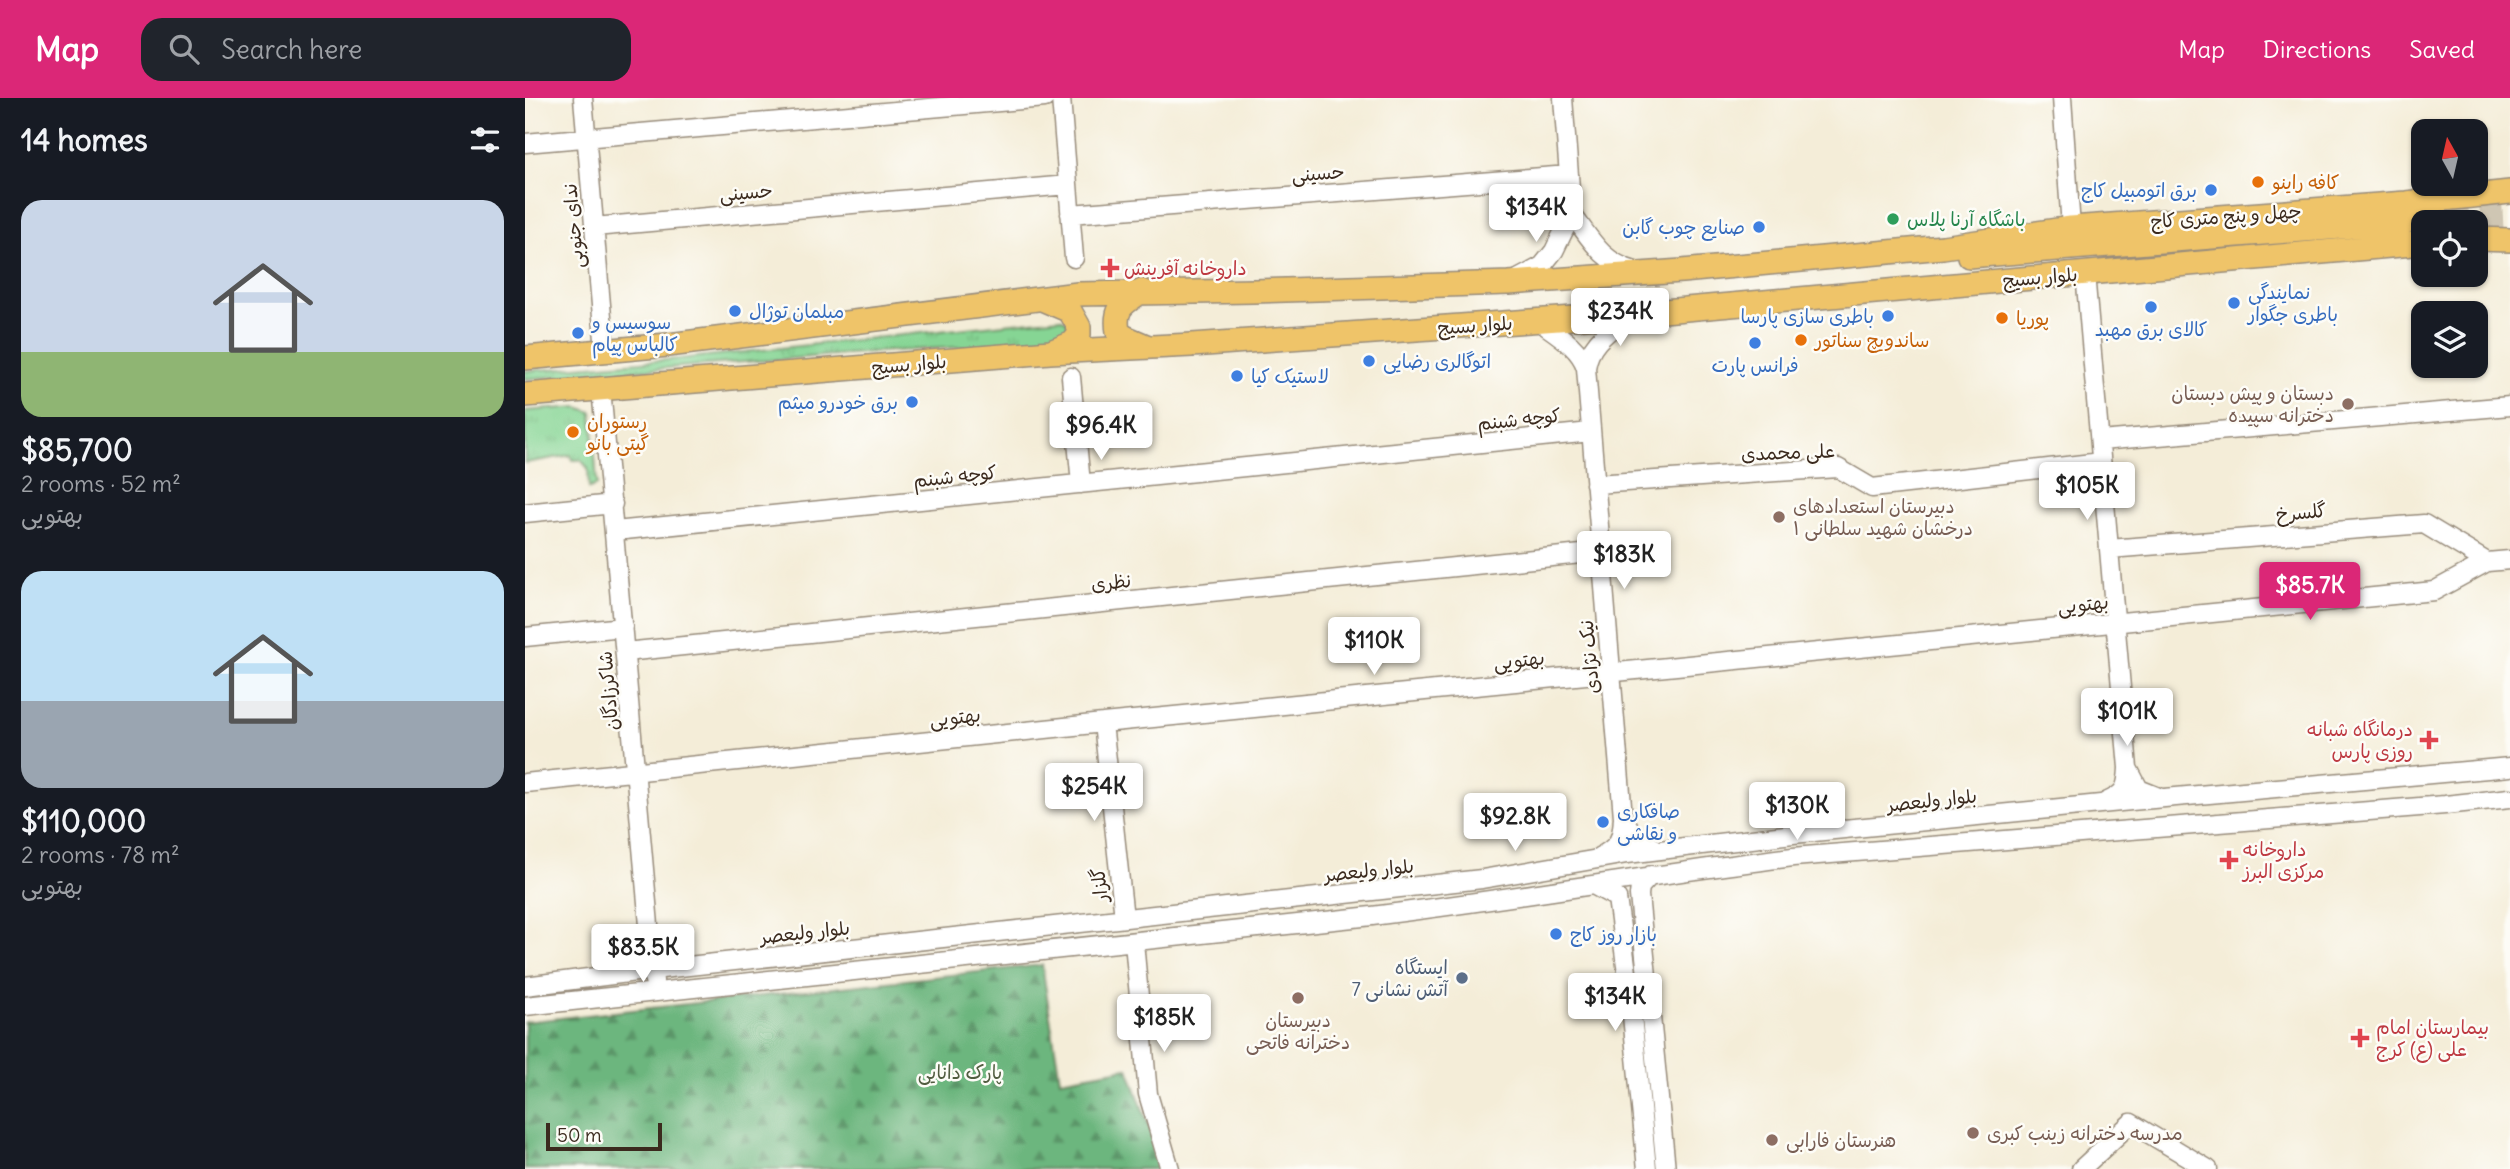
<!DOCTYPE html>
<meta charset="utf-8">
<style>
body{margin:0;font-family:Delius,"Playpen Sans Arabic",sans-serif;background:#20242c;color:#f1f3f6;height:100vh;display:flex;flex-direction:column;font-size:26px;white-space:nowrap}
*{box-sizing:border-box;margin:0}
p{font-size:23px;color:#9ea1a6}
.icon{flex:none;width:38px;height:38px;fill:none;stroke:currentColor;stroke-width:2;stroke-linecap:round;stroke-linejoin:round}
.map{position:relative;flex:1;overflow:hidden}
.side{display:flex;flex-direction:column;background:#171b24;width:525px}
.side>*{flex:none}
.needle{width:46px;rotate:352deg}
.tools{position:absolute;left:1886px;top:21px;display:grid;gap:14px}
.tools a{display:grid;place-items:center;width:77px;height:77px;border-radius:14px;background:#171b24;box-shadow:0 2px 5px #0004;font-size:35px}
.scale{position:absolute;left:21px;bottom:18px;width:116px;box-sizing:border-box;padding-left:7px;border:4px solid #3b2a1e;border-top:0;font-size:19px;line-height:24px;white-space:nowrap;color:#3b2a1e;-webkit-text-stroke:5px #fdfcf7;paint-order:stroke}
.price{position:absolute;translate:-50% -60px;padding:0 16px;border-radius:7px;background:#fff;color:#222;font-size:23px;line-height:46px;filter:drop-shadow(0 2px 4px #0008)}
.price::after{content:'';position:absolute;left:50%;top:42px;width:21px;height:16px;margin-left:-10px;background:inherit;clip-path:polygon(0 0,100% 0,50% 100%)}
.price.selected{background:#db2777;color:#fff}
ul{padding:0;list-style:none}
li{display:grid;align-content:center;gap:14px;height:371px;padding:0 21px}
li span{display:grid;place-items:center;height:217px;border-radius:21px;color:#555}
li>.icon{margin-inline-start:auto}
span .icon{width:126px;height:126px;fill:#fffc;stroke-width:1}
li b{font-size:30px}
h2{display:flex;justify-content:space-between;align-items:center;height:84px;padding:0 21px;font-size:30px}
header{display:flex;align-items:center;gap:42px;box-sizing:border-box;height:98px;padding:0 35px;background:#db2777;color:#fff}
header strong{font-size:33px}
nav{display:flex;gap:38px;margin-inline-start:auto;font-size:24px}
.search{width:490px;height:63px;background:#20242c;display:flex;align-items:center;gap:18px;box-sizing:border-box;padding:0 24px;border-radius:21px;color:#9ea1a6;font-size:26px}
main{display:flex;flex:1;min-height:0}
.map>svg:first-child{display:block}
.grass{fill:url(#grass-tufts);stroke:#608059;stroke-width:2}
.forest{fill:url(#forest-firs);stroke:#54704e;stroke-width:2}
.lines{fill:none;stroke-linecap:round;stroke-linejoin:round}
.major-tunnel{stroke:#cfc6b3;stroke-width:23;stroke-dasharray:23 11;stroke-linecap:butt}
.minor-casing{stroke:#988c7b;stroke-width:21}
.major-casing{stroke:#988c7b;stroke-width:26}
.minor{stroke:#fff;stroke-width:18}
.major{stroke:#efc469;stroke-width:23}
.food-dot{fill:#e8710a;stroke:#fdfcf7;stroke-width:2.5}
.shop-dot{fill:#3f7fe0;stroke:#fdfcf7;stroke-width:2.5}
.leisure-dot{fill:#2e9e5b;stroke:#fdfcf7;stroke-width:2.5}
.health-dot{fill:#e0444e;stroke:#fdfcf7;stroke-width:2.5}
.education-dot{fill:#8d6e63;stroke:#fdfcf7;stroke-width:2.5}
.service-dot{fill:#5c6f8a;stroke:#fdfcf7;stroke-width:2.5}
.labels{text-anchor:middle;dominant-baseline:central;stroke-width:5;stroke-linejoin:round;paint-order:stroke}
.street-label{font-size:19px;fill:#3b2a1e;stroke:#fdfcf7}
.food-label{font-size:19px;fill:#c56008;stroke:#fdfcf7;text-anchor:start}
.shop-label{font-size:19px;fill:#366cbe;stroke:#fdfcf7;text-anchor:start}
.leisure-label{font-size:19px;fill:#27864d;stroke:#fdfcf7;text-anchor:start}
.health-label{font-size:19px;fill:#be3a42;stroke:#fdfcf7;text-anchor:start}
.education-label{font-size:19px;fill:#785e54;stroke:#fdfcf7;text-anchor:start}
.service-label{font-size:19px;fill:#4e5e75;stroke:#fdfcf7;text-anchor:end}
.park-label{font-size:19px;fill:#525d41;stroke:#fdfcf7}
</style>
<header>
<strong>Map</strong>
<div class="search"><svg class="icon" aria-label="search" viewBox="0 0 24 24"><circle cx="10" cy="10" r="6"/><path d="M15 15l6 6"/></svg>Search here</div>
<nav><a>Map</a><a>Directions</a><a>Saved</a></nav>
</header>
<main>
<section class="side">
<h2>14 homes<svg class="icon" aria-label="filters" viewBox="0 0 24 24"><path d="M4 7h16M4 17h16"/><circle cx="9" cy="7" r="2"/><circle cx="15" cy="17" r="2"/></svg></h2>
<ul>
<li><span style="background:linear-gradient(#c9d6e8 70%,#8fb573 0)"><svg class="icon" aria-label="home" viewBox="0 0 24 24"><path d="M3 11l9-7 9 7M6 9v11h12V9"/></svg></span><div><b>$85,700</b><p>2 rooms · 52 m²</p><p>بهتویی</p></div></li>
<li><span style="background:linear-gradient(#bfe0f5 60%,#9aa5b1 0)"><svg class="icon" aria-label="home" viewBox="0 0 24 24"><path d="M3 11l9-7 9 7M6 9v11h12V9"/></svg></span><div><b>$110,000</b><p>2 rooms · 78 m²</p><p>بهتویی</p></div></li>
</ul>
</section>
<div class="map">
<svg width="1985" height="1071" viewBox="0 0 1985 1071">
<defs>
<pattern id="grass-tufts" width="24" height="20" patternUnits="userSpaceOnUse" patternTransform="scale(1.75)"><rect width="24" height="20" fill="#86d594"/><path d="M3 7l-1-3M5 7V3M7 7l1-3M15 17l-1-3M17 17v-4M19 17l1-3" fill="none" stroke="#75b77f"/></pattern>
<pattern id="forest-firs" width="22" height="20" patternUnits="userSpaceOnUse" patternTransform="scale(1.75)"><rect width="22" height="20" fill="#6cb67e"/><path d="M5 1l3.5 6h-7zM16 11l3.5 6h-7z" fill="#5a9467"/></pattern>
</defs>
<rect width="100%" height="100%" fill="#fdfcf7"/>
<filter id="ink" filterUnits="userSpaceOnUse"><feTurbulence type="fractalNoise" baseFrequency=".0143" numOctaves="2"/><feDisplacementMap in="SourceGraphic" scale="14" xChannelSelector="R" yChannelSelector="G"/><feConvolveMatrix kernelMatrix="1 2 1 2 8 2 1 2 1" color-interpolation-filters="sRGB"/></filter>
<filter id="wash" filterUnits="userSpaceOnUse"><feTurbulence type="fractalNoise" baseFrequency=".00686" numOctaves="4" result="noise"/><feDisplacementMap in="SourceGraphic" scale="28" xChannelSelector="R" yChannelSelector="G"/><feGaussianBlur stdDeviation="1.57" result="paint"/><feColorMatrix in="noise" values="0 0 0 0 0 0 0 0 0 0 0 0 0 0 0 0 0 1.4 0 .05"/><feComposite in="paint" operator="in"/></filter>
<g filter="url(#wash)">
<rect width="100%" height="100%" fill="#f4edd8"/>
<path class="grass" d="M535 220 542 223 544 236 524 244 349 254 0 281V273L154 261Z
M53 309 67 314 72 387 64 390 63 370 56 362H47L46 357 0 365V313Z"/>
<path class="forest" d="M517 867 535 982 603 970 639 1071H0V924Z"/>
</g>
<g filter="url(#ink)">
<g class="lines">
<path class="major-tunnel" d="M1887 123 1985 118"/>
<defs>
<path id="minor" d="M58 0 80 253
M536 0 549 160
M1537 0 1546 130
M0 45 520 0
M545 116 1044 77
M1047 116C1067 143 1077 164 1110 173
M69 129 543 87
M1560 175 1603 670
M991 182 1017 168 1029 153 1047 116 1038 0
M1014 223C1030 235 1055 249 1061 270
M546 279 556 386
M76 290 129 883
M1575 343 1985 308
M1070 386 1313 370 1347 390 1576 364
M0 415 88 406
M90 433 1066 334
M1584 451 1899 426 1962 464
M0 539 98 529
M100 554 1076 454
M578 625 599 820
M0 685 578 625 1909 493 1962 464 1985 462
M1581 704C1600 695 1602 691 1603 670L1614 691 1634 699
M1098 719 1061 270C1064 244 1086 232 1105 216
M1074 759C1094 748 1097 742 1098 719L1109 738 1133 752
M1126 777 1115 789 1114 797 1141 1071
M1070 788 1092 800 1105 897 1122 1071
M609 844 623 996 645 1071
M0 888 127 872 957 781 1102 756 1268 736 1606 703 1985 669
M0 908 847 818C988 801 1127 776 1268 759L1920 707 1985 700
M1556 1071 1606 1025 1683 1071"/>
<path id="major" d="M1881 105C1894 106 1904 109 1906 124
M1951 141 1985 142
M1444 158 1880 124
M617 193C598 206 589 209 593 234L600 239 621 248
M517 201 545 213 554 229V237L548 245 528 253
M0 260 143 247 553 196 729 193 984 185 1157 173 1418 149 1546 130 1881 105 1985 94
M0 297 525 254 667 247 1105 216 1899 145"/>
</defs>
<use href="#minor" class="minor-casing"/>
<use href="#major" class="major-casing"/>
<use href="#minor" class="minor"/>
<use href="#major" class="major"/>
</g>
</g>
<g class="food-dot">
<circle cx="1733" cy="84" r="7"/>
<circle cx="1477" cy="220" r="7"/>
<circle cx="1276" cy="242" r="7"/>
<circle cx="48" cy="334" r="7"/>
</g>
<g class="shop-dot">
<circle cx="1686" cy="92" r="7"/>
<circle cx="1234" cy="129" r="7"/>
<circle cx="1709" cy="205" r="7"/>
<circle cx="1626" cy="209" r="7"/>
<circle cx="210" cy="213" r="7"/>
<circle cx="1363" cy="218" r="7"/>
<circle cx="53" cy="235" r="7"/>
<circle cx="1230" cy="245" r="7"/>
<circle cx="844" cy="263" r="7"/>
<circle cx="712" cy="278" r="7"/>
<circle cx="387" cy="304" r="7"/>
<circle cx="1078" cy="724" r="7"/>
<circle cx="1031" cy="836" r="7"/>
</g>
<circle class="leisure-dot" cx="1368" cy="121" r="7"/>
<g class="health-dot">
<path d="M581.5 159.5h7v7h7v7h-7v7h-7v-7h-7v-7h7z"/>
<path d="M1900.5 631.5h7v7h7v7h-7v7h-7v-7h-7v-7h7z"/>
<path d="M1700.5 751.5h7v7h7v7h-7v7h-7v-7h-7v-7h7z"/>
<path d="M1831.5 929.5h7v7h7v7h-7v7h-7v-7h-7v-7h7z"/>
</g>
<g class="education-dot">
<circle cx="1823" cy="306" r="7"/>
<circle cx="1254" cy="419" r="7"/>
<circle cx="773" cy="900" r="7"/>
<circle cx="1448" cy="1035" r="7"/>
<circle cx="1247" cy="1042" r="7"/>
</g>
<circle class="service-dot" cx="937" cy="880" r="7"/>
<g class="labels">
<g class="street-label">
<text transform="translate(793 75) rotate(-4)">حسینی</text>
<text transform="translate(221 94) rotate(-5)">حسینی</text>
<text transform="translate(1701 118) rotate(-4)">چهل و پنج متری کاج</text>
<text transform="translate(48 128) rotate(-95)">ندای جنوبی</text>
<text transform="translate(1515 179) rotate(-5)">بلوار بسیج</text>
<text transform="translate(950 227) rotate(-4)">بلوار بسیج</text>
<text transform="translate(384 266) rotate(-5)">بلوار بسیج</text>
<text transform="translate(994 321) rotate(-6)">کوچه شبنم</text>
<text transform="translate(1263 354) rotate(-2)">علی محمدی</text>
<text transform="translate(430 378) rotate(-6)">کوچه شبنم</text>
<text transform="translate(1776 414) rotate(-5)">گلسرخ</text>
<text transform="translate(586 484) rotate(-6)">نظری</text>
<text transform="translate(1558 506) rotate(-6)">بهتویی</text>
<text transform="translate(1064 559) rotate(-95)">نیک نژادی</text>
<text transform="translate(994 562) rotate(-6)">بهتویی</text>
<text transform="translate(83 593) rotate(-95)">شاکرزادگان</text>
<text transform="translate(430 619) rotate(-6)">بهتویی</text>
<text transform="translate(1407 702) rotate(-6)">بلوار ولیعصر</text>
<text transform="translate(844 772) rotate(-6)">بلوار ولیعصر</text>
<text transform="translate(574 787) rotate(-96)">گلزار</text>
<text transform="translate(280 834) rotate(-6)">بلوار ولیعصر</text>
</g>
<g class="food-label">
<text x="1747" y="84">کافه راینو</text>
<text x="1491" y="220">پوریا</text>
<text x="1290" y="242">ساندویچ سناتور</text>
<text x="62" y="323">رستوران<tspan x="62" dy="22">گیتی بانو</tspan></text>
</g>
<g class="shop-label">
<text x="1672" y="92" text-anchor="end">برق اتومبیل کاج</text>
<text x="1220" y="129" text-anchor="end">صنایع چوب گابن</text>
<text x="1723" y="194">نمایندگی<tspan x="1723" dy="22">باطری جگوار</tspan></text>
<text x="224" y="213">مبلمان توژال</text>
<text x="1349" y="218" text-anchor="end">باطری سازی پارسا</text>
<text x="67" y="224">سوسیس و<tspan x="67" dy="22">کالباس پیام</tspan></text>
<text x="1626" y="231" text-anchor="middle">کالای برق مهبد</text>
<text x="858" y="263">اتوگالری رضایی</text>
<text x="1230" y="267" text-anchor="middle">فرانس پارت</text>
<text x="726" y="278">لاستیک کیا</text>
<text x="373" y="304" text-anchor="end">برق خودرو میثم</text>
<text x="1092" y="713">صافکاری<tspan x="1092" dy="22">و نقاشی</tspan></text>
<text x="1045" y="836">بازار روز کاج</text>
</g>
<g class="leisure-label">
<text x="1382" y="121">باشگاه آرنا پلاس</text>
</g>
<g class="health-label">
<text x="599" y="170">داروخانه آفرینش</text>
<text x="1888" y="631" text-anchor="end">درمانگاه شبانه<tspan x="1888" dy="22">روزی پارس</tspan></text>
<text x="1718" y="751">داروخانه<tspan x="1718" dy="22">مرکزی البرز</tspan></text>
<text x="1851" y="929">بیمارستان امام<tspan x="1851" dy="22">علی (ع) کرج</tspan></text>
</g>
<g class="education-label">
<text x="1809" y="295" text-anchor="end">دبستان و پیش دبستان<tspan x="1809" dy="22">دخترانه سپیده</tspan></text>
<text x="1268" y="408">دبیرستان استعدادهای<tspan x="1268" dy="22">درخشان شهید سلطانی ۱</tspan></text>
<text x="773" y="922" text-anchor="middle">دبیرستان<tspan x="773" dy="22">دخترانه فاتحی</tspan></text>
<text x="1462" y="1035">مدرسه دخترانه زینب کبری</text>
<text x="1261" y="1042">هنرستان فارابی</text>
</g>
<g class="service-label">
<text x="923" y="869">ایستگاه<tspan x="923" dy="22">آتش نشانی 7</tspan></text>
</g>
<g class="park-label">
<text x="435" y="974">پارک دانایی</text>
</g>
</g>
</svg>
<div class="tools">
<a><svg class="needle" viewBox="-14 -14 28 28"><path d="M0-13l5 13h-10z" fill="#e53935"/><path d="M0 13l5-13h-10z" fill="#9ea1a6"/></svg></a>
<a><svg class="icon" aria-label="locate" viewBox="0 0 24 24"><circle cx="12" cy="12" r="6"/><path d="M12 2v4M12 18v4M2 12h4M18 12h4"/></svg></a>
<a><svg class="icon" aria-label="layers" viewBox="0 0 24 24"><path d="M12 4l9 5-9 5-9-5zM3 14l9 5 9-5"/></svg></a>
</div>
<div class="scale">50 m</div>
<b class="price" style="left:1011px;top:146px">$134K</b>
<b class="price" style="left:1095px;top:250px">$234K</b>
<b class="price" style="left:576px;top:364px">$96.4K</b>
<b class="price" style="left:1562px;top:424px">$105K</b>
<b class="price" style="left:1099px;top:493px">$183K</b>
<b class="price selected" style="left:1785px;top:524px">$85.7K</b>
<b class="price" style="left:849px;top:579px">$110K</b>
<b class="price" style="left:1602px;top:650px">$101K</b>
<b class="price" style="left:569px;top:725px">$254K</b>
<b class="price" style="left:1272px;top:744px">$130K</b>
<b class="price" style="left:990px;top:755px">$92.8K</b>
<b class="price" style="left:118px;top:886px">$83.5K</b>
<b class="price" style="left:1090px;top:935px">$134K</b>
<b class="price" style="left:639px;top:956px">$185K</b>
</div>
</main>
